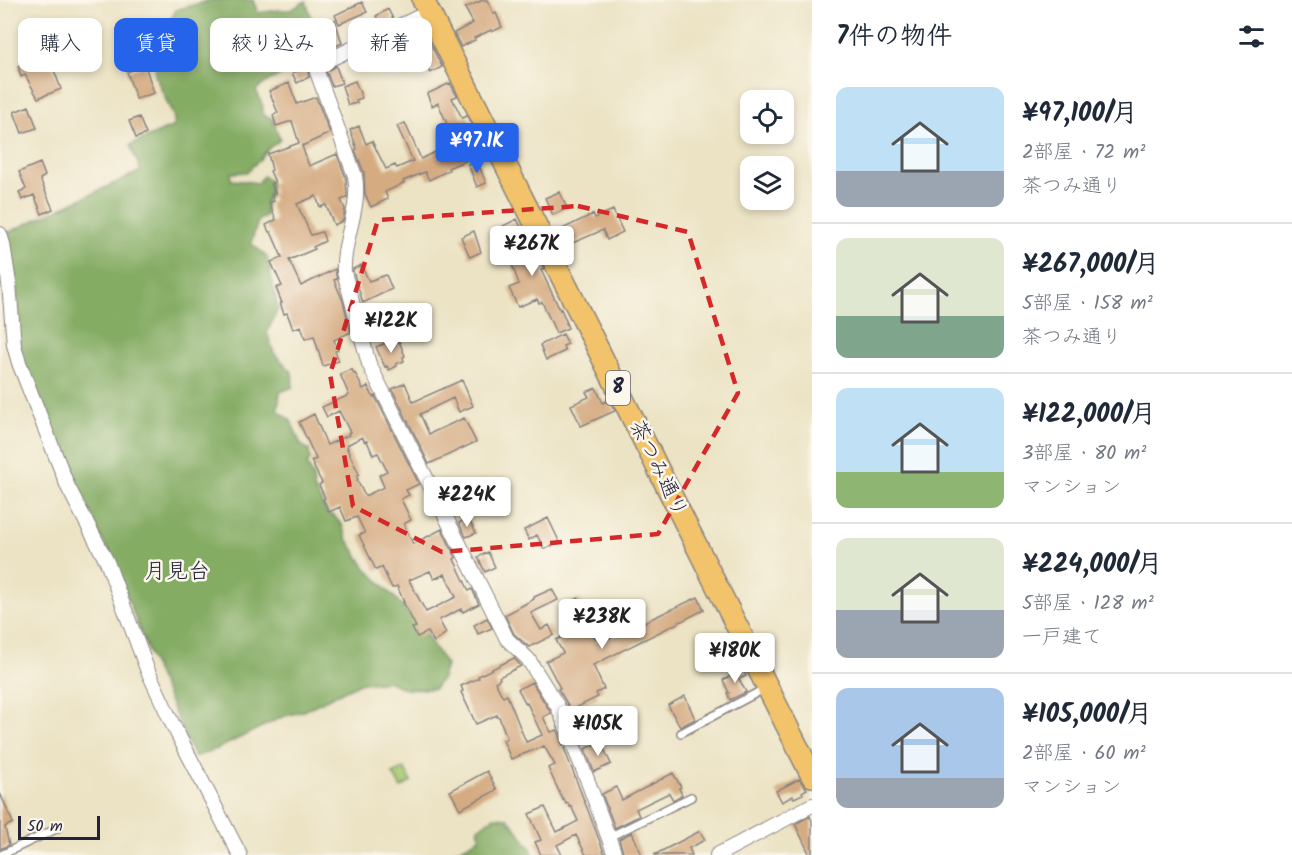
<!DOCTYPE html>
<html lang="ja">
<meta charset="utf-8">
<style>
body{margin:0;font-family:Kalam,"Klee One",sans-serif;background:#f6f6f7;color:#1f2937;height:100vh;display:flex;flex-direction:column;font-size:22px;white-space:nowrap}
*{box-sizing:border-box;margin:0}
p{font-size:20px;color:#747a83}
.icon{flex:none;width:33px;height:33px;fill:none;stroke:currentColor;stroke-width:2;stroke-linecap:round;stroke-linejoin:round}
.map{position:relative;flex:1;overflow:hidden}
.panel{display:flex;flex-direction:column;background:#fff;width:480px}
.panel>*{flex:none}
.hud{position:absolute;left:18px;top:18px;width:570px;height:54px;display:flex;gap:12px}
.fabs{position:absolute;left:740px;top:90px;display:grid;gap:12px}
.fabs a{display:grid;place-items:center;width:54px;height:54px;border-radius:12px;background:#fff;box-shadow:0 3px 9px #0003;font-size:30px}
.scale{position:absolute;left:18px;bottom:15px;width:82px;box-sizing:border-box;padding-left:6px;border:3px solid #22223b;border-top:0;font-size:16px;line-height:21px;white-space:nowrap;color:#22223b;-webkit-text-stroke:4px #fbf7ec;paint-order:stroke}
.price{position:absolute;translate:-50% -51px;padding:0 14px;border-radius:6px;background:#fff;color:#222;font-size:20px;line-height:39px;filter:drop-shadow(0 2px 3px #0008)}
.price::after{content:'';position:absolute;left:50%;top:36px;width:18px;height:14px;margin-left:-9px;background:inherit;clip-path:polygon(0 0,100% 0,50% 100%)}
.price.active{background:#2563eb;color:#fff}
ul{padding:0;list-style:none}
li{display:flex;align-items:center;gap:18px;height:150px;padding:0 24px}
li+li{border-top:2px solid #e0e1e3}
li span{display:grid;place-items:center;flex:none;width:168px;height:120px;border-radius:12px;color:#555}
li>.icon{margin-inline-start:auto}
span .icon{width:72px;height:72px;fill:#fffc;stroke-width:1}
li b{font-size:26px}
h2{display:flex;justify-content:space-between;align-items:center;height:72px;padding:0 24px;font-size:26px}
.tag{padding:0 21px;border-radius:12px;background:#fff;box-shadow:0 3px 9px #0003;font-size:21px;line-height:54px}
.tag.active{background:#2563eb;color:#fff}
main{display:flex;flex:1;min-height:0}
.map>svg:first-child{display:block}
.green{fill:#a5c871;stroke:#647556;stroke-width:1.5}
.forest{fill:#84ac63;stroke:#53674f;stroke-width:1.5}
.building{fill:#d5ab82;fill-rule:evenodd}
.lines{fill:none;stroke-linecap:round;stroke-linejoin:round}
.service-casing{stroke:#878280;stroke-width:10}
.minor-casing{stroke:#878280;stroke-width:16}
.primary-casing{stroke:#878280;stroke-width:24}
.service{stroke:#fff;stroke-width:7}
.minor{stroke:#fff;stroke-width:14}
.primary{stroke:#f2c36a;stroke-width:21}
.marked{fill:none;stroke:#d62828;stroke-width:4.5;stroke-dasharray:12 8;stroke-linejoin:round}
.labels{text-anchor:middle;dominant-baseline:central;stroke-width:5;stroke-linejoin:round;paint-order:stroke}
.shield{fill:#fbf7ec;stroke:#636270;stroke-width:1.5}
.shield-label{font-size:20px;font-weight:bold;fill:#22223b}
.street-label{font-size:21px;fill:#22223b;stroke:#fbf7ec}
.neighbourhood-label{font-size:22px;fill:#22223b;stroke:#fbf7ec}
</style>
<main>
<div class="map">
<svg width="812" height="855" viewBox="0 0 812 855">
<rect width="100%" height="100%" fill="#fbf7ec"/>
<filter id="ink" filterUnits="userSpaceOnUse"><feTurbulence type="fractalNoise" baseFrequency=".0167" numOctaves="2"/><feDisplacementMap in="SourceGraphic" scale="12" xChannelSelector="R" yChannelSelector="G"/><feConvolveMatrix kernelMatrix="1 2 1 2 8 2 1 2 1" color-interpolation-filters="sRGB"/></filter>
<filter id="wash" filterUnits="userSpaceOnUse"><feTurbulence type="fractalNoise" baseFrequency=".008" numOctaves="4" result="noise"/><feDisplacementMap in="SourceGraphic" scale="24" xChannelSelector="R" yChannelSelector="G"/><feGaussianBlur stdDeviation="1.35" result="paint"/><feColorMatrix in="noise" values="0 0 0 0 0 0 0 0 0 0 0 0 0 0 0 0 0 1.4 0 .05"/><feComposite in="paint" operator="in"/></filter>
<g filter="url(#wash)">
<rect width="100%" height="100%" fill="#ece3c4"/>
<path class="green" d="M404 768 411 782 401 788 393 774Z"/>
<path class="forest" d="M211 0H253L258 13 278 10H291L306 1 315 30 318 58 270 80 256 90 263 107V115L272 118 280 140 269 148 260 159 247 172 231 173V180L244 181 258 183 263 176 270 181V195L266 201V215L258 221 251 243 267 257 278 309 267 333 274 353 292 372 293 387 280 392 278 410 291 421 301 445 309 450 310 459 307 464 313 476 314 488 327 513 334 516 342 525 347 539 365 567 397 600 425 633 446 665 442 678 434 689H406L387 681 372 683 362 682 303 711 282 717 217 749 194 757 150 657 112 557 72 485 18 346 17 287 5 234 141 171 130 145 174 126V118L155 75 156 61 165 49 163 33 176 10Z
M494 817 508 818 531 848 533 855H448L480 838 478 828Z"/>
<g id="blocks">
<path class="building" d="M483 0H487L494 14 496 13 502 27 492 32 491 30 474 38 475 40 461 47 454 33 473 23 465 8Z
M362 2 367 12 339 24 335 15Z
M388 9 393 19 381 25 376 16Z
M335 20 342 43 321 53 319 45 322 44 317 26Z
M62 34V36L66 35 69 45 53 49 51 37Z
M430 43 442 67 430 73 419 50 422 48V47Z
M46 48 61 89 38 98 25 75 21 77 18 66 27 63 24 56Z
M145 65 154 93 136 99 127 72Z
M309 66 308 71 309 77 297 83 292 73Z
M336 66 342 83 332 86 326 71Z
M355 81 362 98 356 100 357 103 348 105 342 86Z
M289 83 297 104 316 97 330 133 302 146 309 166 337 154 346 178 347 198 341 200 345 209 343 221 334 225 326 205 320 207 316 196 297 204 311 235 322 232 325 241 313 247 315 249 289 260 301 286 335 269 337 279 334 280 343 301 351 332 334 340 338 350 335 351 339 361 323 366 314 336 305 339 301 326 293 329 287 313 284 314 280 303H282L276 288 282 286 271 262 282 257 271 232H269L266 225 276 220 269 203 274 201 271 194 275 193 271 184 275 182 270 171 272 170 268 154 299 143 292 121 276 126 273 115 278 113 269 91Z
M450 83 457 96 452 98 462 118 467 116 477 137 460 145 467 160 448 168 449 170 429 180 425 172 403 181 404 183 385 192 388 199 371 207 365 194 364 173 355 150 357 149 350 130 359 126 366 144 372 141 386 169 395 165 397 168 413 161 397 126 405 123 421 159 445 147 444 144 454 140 438 103 432 106 427 94Z
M29 106 37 128 22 133 14 112Z
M139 117 146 134 136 138 129 121Z
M477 160 486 183 477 187 468 164Z
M40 163 45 176 40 179 53 209 42 214 34 195 22 200 19 192 26 189 19 172Z
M559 192 567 208 553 215 545 198Z
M613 210 623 232 607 240 603 230 563 247 556 232 593 214 595 218Z
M517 219 534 254 536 253 544 269 541 270 560 310 561 309 567 323H566L568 328 556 333 542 302 539 303 537 299 518 307 509 288 519 284 510 259 517 256 503 226Z
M474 231 481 252 470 257 461 237Z
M361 265 369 281 386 275 392 289 363 303 353 271V269Z
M563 334 568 344 563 346 565 351 546 360 540 345Z
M396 339 397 342 399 341 405 356 403 357 404 361 396 364 397 366 389 370 387 366 385 367 376 347Z
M352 369 354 374 355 373 363 389 368 386 373 397 375 396 419 484 406 490 409 495 401 499 411 520 404 524 413 544 442 529 456 558 454 559 469 591 472 589 479 604 463 612 461 609 439 620 446 633 434 642 428 632 417 637 412 628 416 627 403 602H404L397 586 392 588 382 567 376 570 359 535 365 533 357 517 346 521 340 507 329 512 323 499 325 498 319 485 322 483 311 461 316 459 299 422 314 414 327 445 349 435 348 433 350 432 339 411 327 417 322 407 349 395 340 374ZM362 437 365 442 367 441 373 455 378 453 387 471 379 475 384 487 365 496 357 480 358 479 356 475 359 474 347 449H348L347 445ZM430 571 434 579 445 574 456 597 426 612 409 580Z
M462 380 473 406 459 412 453 398 420 414 429 434 464 418 476 442 429 464 392 389 405 383 413 402Z
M596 388 603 403 609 400 615 411 581 426 571 405 589 397 586 392Z
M468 518 476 533 466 537 459 523Z
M548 518 560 543 544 549 537 535 529 540 524 530Z
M488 552 495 567 485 572 478 557Z
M552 589 558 600 531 613 541 630 549 625 554 635 529 647 514 634 505 615 534 599V597Z
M698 597 704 610 593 665 604 689 596 693 598 697 571 710 558 689 560 688 546 661 563 653 556 640 572 632 564 615 582 607 587 618 585 619 595 638 607 632 610 638Z
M579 598 583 606 574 610 571 602Z
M487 618 492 628 478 634 474 625Z
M514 658 521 666 499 677 500 679 495 682 503 697 507 695 526 742 542 735 527 703 526 704 518 689 532 682 550 711 551 713 543 717 551 732 557 730 605 855H586L576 835 557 845 562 855H541L535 842 541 840 529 814 545 807 557 832 578 821 571 806 570 807 568 803 566 804 564 799 563 800 548 768 555 765 544 746 511 759 503 740 507 738 499 717H497V715L476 724 461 692 463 691 461 686 479 678 478 676Z
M743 668 746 676 739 679 746 692 730 700 727 693H729L723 680 731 676 730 674Z
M685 696 695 719 680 727 668 705Z
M601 742 611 764 594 772 585 749Z
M487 771 497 790 460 809 450 791Z
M673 773 681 787 679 788 682 795 673 800 669 793 636 809 639 816 615 828 602 794 616 787 622 800Z
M799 779 807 789 802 792 803 794 794 798 793 796 782 802 776 791Z
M0 793 13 823 5 827 9 845 0 849Z
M810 816 812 821V855H810L795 824Z
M700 831 705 840 689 848 692 855H654Z
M632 832 639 849 642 855H624L619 839Z"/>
</g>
</g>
<g filter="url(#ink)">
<use href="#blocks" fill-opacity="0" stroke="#878280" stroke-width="1.5"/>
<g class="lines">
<defs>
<path id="service" d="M681 733 766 688
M609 837 691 797
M1 855 58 828"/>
<path id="minor" d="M429 12 322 63 318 67 317 72 355 176C361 210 342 240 344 272L369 364 507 639 528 659 558 707 587 779 615 855
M0 234 3 244 9 283 14 345 19 363 68 487 107 562 147 669 172 723 240 855
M717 855 812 805"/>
<path id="primary" d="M423 0 812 776"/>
</defs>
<use href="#service" class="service-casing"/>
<use href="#minor" class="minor-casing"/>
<use href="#primary" class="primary-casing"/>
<use href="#service" class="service"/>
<use href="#minor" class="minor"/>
<use href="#primary" class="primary"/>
</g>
</g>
<path class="marked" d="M578 206 688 232 738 393 658 534 442 552 353 506 330 374 378 220Z"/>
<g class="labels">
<rect class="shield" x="606" y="371" width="24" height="34" rx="4.5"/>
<g class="shield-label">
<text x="618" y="388">8</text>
</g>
<g class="street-label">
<text transform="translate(658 469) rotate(64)">茶つみ通り</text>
</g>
<g class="neighbourhood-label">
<text x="177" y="572">月見台</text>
</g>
</g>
</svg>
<div class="fabs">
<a><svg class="icon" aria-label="locate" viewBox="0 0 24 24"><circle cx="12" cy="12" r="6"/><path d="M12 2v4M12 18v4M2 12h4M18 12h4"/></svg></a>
<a><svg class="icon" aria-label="layers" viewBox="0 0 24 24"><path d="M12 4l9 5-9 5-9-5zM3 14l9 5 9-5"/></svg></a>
</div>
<div class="scale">50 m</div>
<b class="price active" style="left:477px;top:174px">¥97.1K</b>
<b class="price" style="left:532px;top:277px">¥267K</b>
<b class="price" style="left:391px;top:354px">¥122K</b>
<b class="price" style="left:467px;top:528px">¥224K</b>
<b class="price" style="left:602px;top:650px">¥238K</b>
<b class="price" style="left:735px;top:684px">¥180K</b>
<b class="price" style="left:598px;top:757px">¥105K</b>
<div class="hud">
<a class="tag">購入</a>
<a class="tag active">賃貸</a>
<a class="tag">絞り込み</a>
<a class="tag">新着</a>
</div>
</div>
<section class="panel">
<h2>7件の物件<svg class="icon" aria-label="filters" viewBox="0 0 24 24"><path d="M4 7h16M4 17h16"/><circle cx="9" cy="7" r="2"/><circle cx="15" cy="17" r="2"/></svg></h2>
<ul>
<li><span style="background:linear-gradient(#bfe0f5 70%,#9aa5b1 0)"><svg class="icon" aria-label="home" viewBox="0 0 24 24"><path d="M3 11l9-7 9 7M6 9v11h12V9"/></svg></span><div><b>¥97,100/月</b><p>2部屋 · 72 m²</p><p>茶つみ通り</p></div></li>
<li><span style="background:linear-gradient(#dfe7d0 65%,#7fa58c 0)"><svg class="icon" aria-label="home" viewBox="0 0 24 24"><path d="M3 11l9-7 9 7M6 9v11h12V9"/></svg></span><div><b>¥267,000/月</b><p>5部屋 · 158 m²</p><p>茶つみ通り</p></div></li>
<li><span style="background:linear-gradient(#bfe0f5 70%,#8fb573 0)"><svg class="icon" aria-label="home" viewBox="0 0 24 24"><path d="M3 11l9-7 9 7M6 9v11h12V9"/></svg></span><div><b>¥122,000/月</b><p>3部屋 · 80 m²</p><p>マンション</p></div></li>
<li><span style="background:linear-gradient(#dfe7d0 60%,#9aa5b1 0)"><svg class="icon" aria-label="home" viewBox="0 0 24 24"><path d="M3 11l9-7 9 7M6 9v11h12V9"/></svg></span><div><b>¥224,000/月</b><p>5部屋 · 128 m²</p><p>一戸建て</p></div></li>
<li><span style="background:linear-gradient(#a9c7e8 75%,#9aa5b1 0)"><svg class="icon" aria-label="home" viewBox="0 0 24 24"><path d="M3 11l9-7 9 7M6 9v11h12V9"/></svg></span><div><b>¥105,000/月</b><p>2部屋 · 60 m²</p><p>マンション</p></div></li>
</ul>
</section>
</main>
